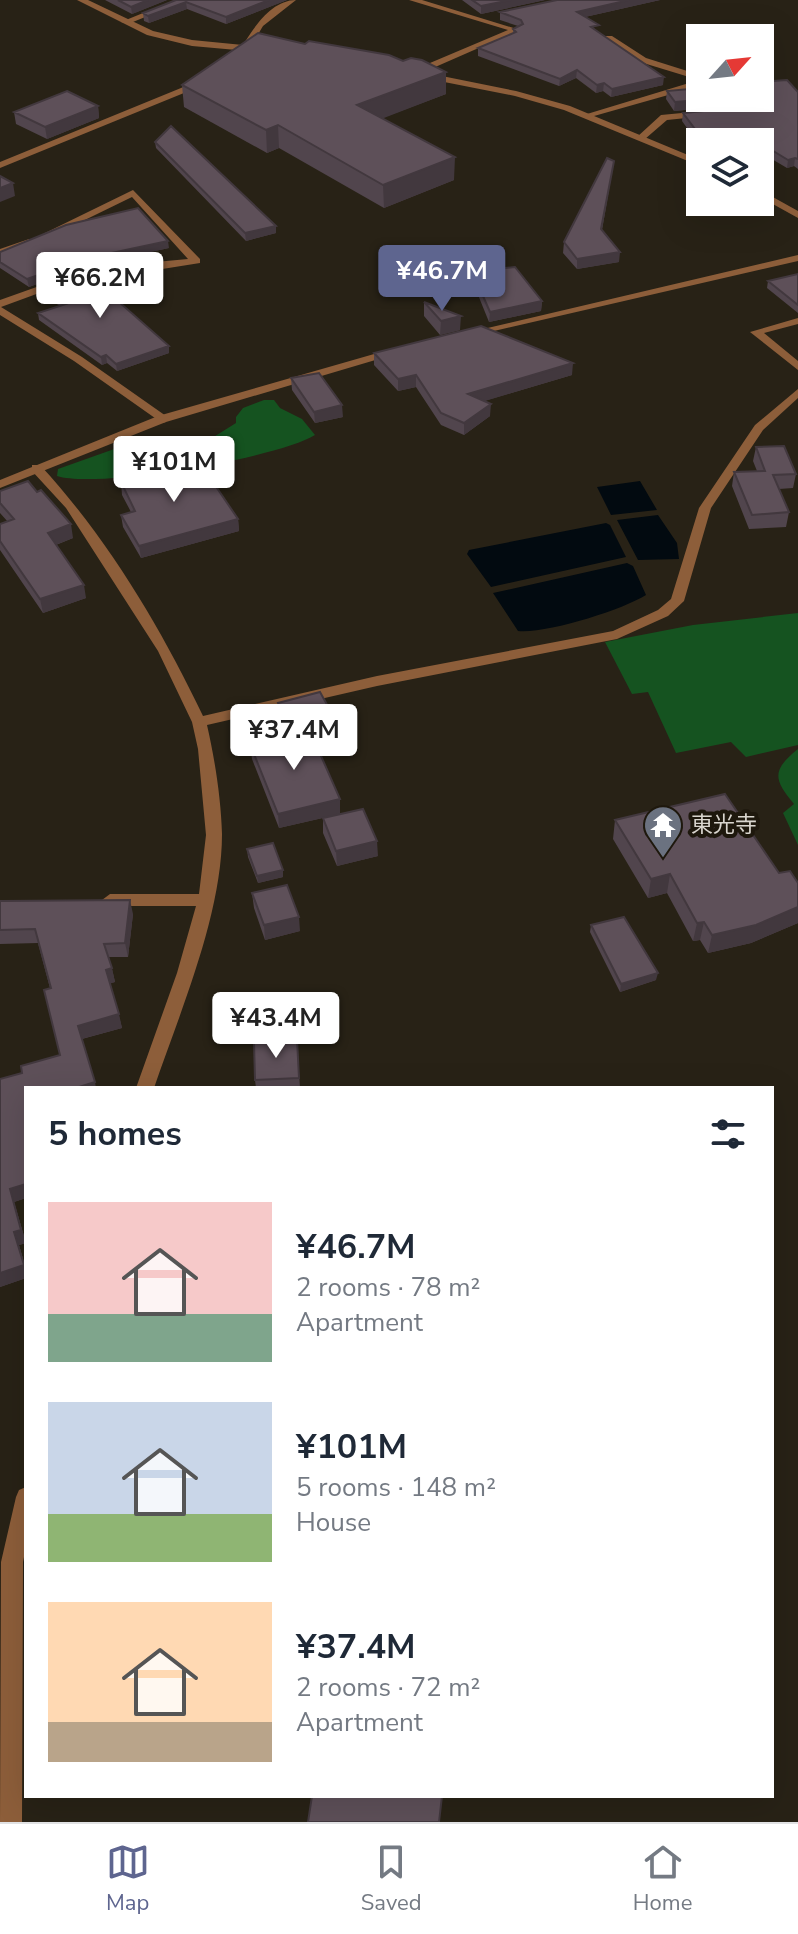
<!DOCTYPE html>
<meta charset="utf-8">
<style>
body{margin:0;font-family:"Nunito Sans","Noto Sans JP",sans-serif;background:#f2f2f3;color:#1f2937;height:100vh;display:flex;flex-direction:column;font-size:30px;white-space:nowrap}
*{box-sizing:border-box;margin:0}
p{font-size:26px;color:#747a83}
.icon{flex:none;width:44px;height:44px;fill:none;stroke:currentColor;stroke-width:2;stroke-linecap:round;stroke-linejoin:round}
.map{position:relative;flex:1;overflow:hidden}
.side{position:absolute;left:24px;top:1086px;width:750px;height:712px;display:flex;flex-direction:column;background:#fff;border-radius:0px;box-shadow:0 8px 32px #0002}
.side>*{flex:none}
.needle{width:52px;rotate:63deg}
.buttons{position:absolute;left:686px;top:24px;display:grid;gap:16px}
.buttons a{display:grid;place-items:center;width:88px;height:88px;border-radius:0px;background:#fff;box-shadow:0 8px 32px #0002;font-size:40px}
.price{position:absolute;translate:-50% -68px;padding:0 18px;border-radius:8px;background:#fff;color:#222;font-size:26px;line-height:52px;filter:drop-shadow(0 2px 4px #0008)}
.price::after{content:'';position:absolute;left:50%;top:48px;width:24px;height:18px;margin-left:-12px;background:inherit;clip-path:polygon(0 0,100% 0,50% 100%)}
.price.on{background:#5e658f;color:#fff}
ul{padding:0;list-style:none}
li{display:flex;align-items:center;gap:24px;height:200px;padding:0 24px}
li span{display:grid;place-items:center;flex:none;width:224px;height:160px;border-radius:0px;color:#555}
li>.icon{margin-inline-start:auto}
span .icon{width:96px;height:96px;fill:#fffc;stroke-width:1}
li b{font-size:34px}
h2{display:flex;justify-content:space-between;align-items:center;height:96px;padding:0 24px;font-size:34px}
.tab-bar{display:flex;justify-content:space-around;align-items:center;height:112px;border-top:2px solid #e0e1e3;background:#fff;font-size:22px;color:#747a83}
.tab-bar a{display:grid;justify-items:center;gap:4px}
.tab-bar .on{color:#5e658f}
.map>svg:first-child{display:block}
.green{fill:#155320}
.water{fill:#020a10}
.lines{fill:none;stroke-linecap:round;stroke-linejoin:round}
.minor{fill:#8d5e3a;fill-rule:evenodd}
.tertiary{fill:#8d5e3a;fill-rule:evenodd}
.wall{fill:#51454d}
.shaded-wall{fill:#42383e}
.building{fill:#5e5059;stroke:#42383e;stroke-width:2}
.labels{text-anchor:middle;dominant-baseline:central;stroke-width:8;stroke-linejoin:round;paint-order:stroke}
.poi-label{font-size:22px;fill:#d9d5ce;stroke:#1e180d;text-anchor:start}
</style>
<div class="map">
<svg width="798" height="1822" viewBox="0 0 798 1822">
<rect width="100%" height="100%" fill="#282216"/>
<path class="green" d="M264 400H274L280 408 302 419 315 435C278 458 98 489 57 476L58 469 134 442 142 447 204 443 236 423V417L243 408Z
M798 613V745L746 757 731 742 676 753 648 692 632 694 605 642 693 625Z
M798 749V845L783 813 794 804C773 779 772 770 798 749Z"/>
<path class="water" d="M640 481 657 510 611 515 597 487Z
M658 515 677 543 679 559 638 560 617 520Z
M606 523 610 525 626 557 491 587 467 554 469 550Z
M627 563 633 566 646 595C622 610 546 634 518 631L493 593Z"/>
<g class="lines">
<path class="minor" d="M175 0H187L128 24 121 22Z
M409 0H422L520 30 417 75H411V71L508 30Z
M606 36H612L646 58 700 75V86L587 118V114L699 80 640 62 606 40Z
M203 79 207 82 206 84 0 168V162Z
M726 98H736L745 110 743 112 723 114V110L734 108Z
M703 111 708 114 706 116 667 120 645 139 637 137 661 115Z
M133 190 200 259V263L156 270 91 274 1 307 82 357 166 416V422L162 423 74 361 0 315V300L90 268 188 259 132 197 54 235 45 233Z
M29 239 34 242 33 244 0 255V249Z
M798 318V324L764 333 798 361V370L750 332Z
M798 389V398L763 430 711 508 684 601 668 616 617 639 377 686 207 725C215 760 221 799 222 834 222 915 180 1012 154 1088H136L177 973 196 906H110L102 900 110 894H199L206 835 198 749 192 722 158 651 66 508 32 471V465H40C107 537 161 628 203 716L377 676 613 631 658 610 671 599 699 508 755 425Z
M26 1487V1547L23 1562 22 1822H0L1 1562 16 1497 19 1490Z"/>
<path class="tertiary" d="M77 0H88L153 31 192 40 243 45C254 27 272 0 296 0L263 26 251 46 261 47V51L258 52 192 46 147 35Z
M427 73 516 91 570 106 700 160V166L564 110 515 96 424 78V74Z
M760 190 798 211V218L760 197Z
M798 255V261L468 337 462 334Z
M395 348 401 351 399 353 166 422 0 488V480L158 416Z"/>
</g>
<path class="wall" d="M105 0H167L132 14Z
M176 0H287L226 24 187 9 149 23 144 21 143 13Z
M462 0H545L481 14Z
M557 0H660L585 17 598 33 663 85 611 97 603 91 596 93 576 78 559 86 478 56V48L513 34V29L518 26 500 20V12Z
M182 85 446 94 382 118 454 180 384 208 279 148 267 153 184 107Z
M667 91 728 106 674 111 666 99Z
M798 92V169L794 166 787 168 760 152V142H744L736 137 697 142 682 121 683 113 745 107V106L739 98H760Z
M98 106 99 118 47 139 16 124 14 112Z
M155 142 276 226V233L246 241 156 148Z
M614 161 602 230 619 262 577 269 563 253 564 242Z
M169 248 89 265 29 287 0 268V252Z
M472 271 542 301 541 311 489 322 472 280Z
M798 274V313L767 288 768 281Z
M41 288 169 346V353L117 371 107 363 102 365 39 320 38 313 60 306 42 295Z
M424 302 460 330 440 335 424 316Z
M374 353 572 375 484 401 490 416 464 435 441 425 416 387 398 391 374 365Z
M291 378 343 417 315 423 292 390Z
M756 447 796 474 793 488 779 489 789 512 786 527 749 529 732 486 734 472 757 471 753 461Z
M121 482 238 519 239 531 141 558 123 527 121 515 131 512 122 495Z
M0 491 73 538 56 545 86 598 43 613 0 550V524L8 522 0 513Z
M278 703 335 719V733L313 739 340 799V814L279 828 252 759 250 744 288 736 280 718Z
M323 818 378 856 337 866 323 833Z
M615 820 779 873 798 883V923L751 943 708 953 700 940 693 941 667 893 648 898 613 839Z
M247 849 283 870V877L258 883 248 857Z
M252 893 300 931 265 940 254 908Z
M0 901 133 914 128 957H109L115 982 110 983 122 1028 82 1039 26 1088V1198L14 1202 26 1243 19 1245 26 1270V1278L0 1287V1079L22 1073 60 1055 50 988 38 943 0 944Z
M591 925 656 980 620 992 590 932Z
M297 1039 300 1088H256L255 1080Z"/>
<path class="shaded-wall" d="M148 0H167L132 14 131 7Z
M269 0H287L226 24V17Z
M511 0H545L481 14V6Z
M629 0H660L576 19 577 12Z
M186 2 187 9 149 23 148 16Z
M577 70 576 78 559 86 560 79Z
M446 72V94L358 128 357 105Z
M664 77 663 85 611 97 612 89Z
M604 83 603 91 596 93 597 85Z
M723 98H729L728 106 674 111 675 102Z
M98 106 99 118 47 139 45 127Z
M278 125 279 148 267 153 266 130Z
M737 129 736 137 697 142 698 133Z
M455 157 454 180 384 208 383 185Z
M795 158 794 166 787 168 788 160Z
M13 183 15 196 0 202V188Z
M276 226V233L246 241 245 233Z
M168 241 169 248 89 265 29 287 27 279 88 258Z
M620 252 619 262 577 269V259Z
M542 301 541 311 489 322 490 312Z
M461 316 460 330 440 335 441 321Z
M169 346V353L117 371 116 364Z
M106 355 107 363 102 365 101 357Z
M573 363 572 375 468 406V394Z
M416 375V387L398 391V379Z
M491 404 490 416 464 435V423Z
M342 405 343 417 315 423 314 412Z
M238 519 239 531 141 558 139 546Z
M71 524 73 538 50 547 48 533Z
M84 585 86 598 43 613 40 599Z
M335 719V733L292 745 291 730Z
M340 799V814L279 828 278 814Z
M377 841 378 856 337 866 336 851Z
M283 870V877L258 883 257 876Z
M670 874 667 893 648 898 651 879Z
M130 900 133 914 128 957 125 943Z
M798 907V923L751 943 708 953 712 935Z
M299 917 300 931 265 940 264 925Z
M704 922 700 940 693 941 697 923Z
M112 968 115 982 109 984 106 970Z
M658 973 656 980 620 992 621 984Z
M119 1014 122 1028 81 1039 78 1026Z
M95 1082 96 1088H79V1087Z
M26 1184V1198L14 1202 26 1243 19 1245 26 1270V1278L0 1287V1273L14 1232 10 1189Z"/>
<path class="building" d="M118 0H148L131 7Z
M176 0H269L226 17 186 2 148 16 143 13Z
M472 0H511L481 6Z
M557 0H629L577 12 599 25 591 27 664 77 612 89 604 83 597 85 577 70 560 79 478 48 516 32 513 29 523 24 521 20 500 12Z
M258 33 305 44 309 41 389 55 403 61 411 58 422 60 446 72 357 105 455 157 383 185 278 125 266 130 182 85Z
M787 80 798 92V159L795 158 788 160 737 129 698 133 683 113 745 107 749 100 747 98H760V82Z
M700 88V98H723L675 102 667 91Z
M67 91 98 106 45 127 14 112Z
M171 126 276 226 245 233 155 142Z
M607 158 614 161 601 229 620 252 577 259 564 242Z
M0 176 13 183 0 188Z
M138 208 168 241 88 258 27 279 0 262V252L66 225Z
M515 267 542 301 490 312 472 271Z
M85 272 169 346 116 364 106 355 101 357 38 313 66 304 41 288Z
M798 274V305L768 281Z
M424 302 461 316 441 321Z
M481 326 573 363 468 394 491 404 464 423 441 413 416 375 398 379 374 353Z
M319 373 342 405 314 412 291 378Z
M784 446 796 474 773 475 789 512 752 515 734 472 765 471 756 447Z
M200 463 238 519 139 546 121 515 135 511 121 482Z
M28 481 37 492 41 490 71 524 48 533 84 585 40 599 0 541V524L14 519 0 503V491Z
M320 692 335 719 291 730 278 703Z
M310 731 340 799 278 814 250 744Z
M725 794 779 873 790 871 798 883V907L756 925 712 935 704 922 697 923 670 874 651 879 615 820Z
M363 809 377 841 336 851 323 818Z
M273 843 283 870 257 876 247 849Z
M287 885 299 917 264 925 252 893Z
M130 900 125 943 104 944 112 968 106 970 119 1014 78 1026 95 1082 79 1087V1088H26V1184L10 1189 21 1230 14 1232 24 1265 0 1273V1079L22 1073 21 1066 60 1055 44 990 51 988 35 929 0 930V901Z
M624 917 658 973 621 984 591 925Z
M297 1039 299 1078 255 1080 254 1042Z
M312 1796H442L439 1822H308Z"/>
<defs>
<symbol id="temple-pin" viewBox="-11 -11 22 30"><path d="M0 17L-7.5 6A9.5 9.5 0 1 1 7.5 6Z" fill="#6b7280" stroke="#1e180d"/><path d="M0-6L5-2H3V0L6.5 2.5H4V6H1.5V3h-3V6H-4V2.5H-6.5L-3 0V-2H-5Z" fill="#fff"/></symbol>
</defs>
<g fill-rule="evenodd">
<use href="#temple-pin" x="641" y="803" width="44" height="60"/>
</g>
<g class="labels">
<g class="poi-label">
<text x="691" y="825">東光寺</text>
</g>
</g>
</svg>
<div class="buttons">
<a><svg class="needle" viewBox="-14 -14 28 28"><path d="M0-13l5 13h-10z" fill="#e53935"/><path d="M0 13l5-13h-10z" fill="#747a83"/></svg></a>
<a><svg class="icon" aria-label="layers" viewBox="0 0 24 24"><path d="M12 4l9 5-9 5-9-5zM3 14l9 5 9-5"/></svg></a>
</div>
<b class="price on" style="left:442px;top:313px">¥46.7M</b>
<b class="price" style="left:100px;top:320px">¥66.2M</b>
<b class="price" style="left:174px;top:504px">¥101M</b>
<b class="price" style="left:294px;top:772px">¥37.4M</b>
<b class="price" style="left:276px;top:1060px">¥43.4M</b>
<section class="side">
<h2>5 homes<svg class="icon" aria-label="filters" viewBox="0 0 24 24"><path d="M4 7h16M4 17h16"/><circle cx="9" cy="7" r="2"/><circle cx="15" cy="17" r="2"/></svg></h2>
<ul>
<li><span style="background:linear-gradient(#f6c9c9 70%,#7fa58c 0)"><svg class="icon" aria-label="home" viewBox="0 0 24 24"><path d="M3 11l9-7 9 7M6 9v11h12V9"/></svg></span><div><b>¥46.7M</b><p>2 rooms · 78 m²</p><p>Apartment</p></div></li>
<li><span style="background:linear-gradient(#c9d6e8 70%,#8fb573 0)"><svg class="icon" aria-label="home" viewBox="0 0 24 24"><path d="M3 11l9-7 9 7M6 9v11h12V9"/></svg></span><div><b>¥101M</b><p>5 rooms · 148 m²</p><p>House</p></div></li>
<li><span style="background:linear-gradient(#ffd9b3 75%,#b9a48a 0)"><svg class="icon" aria-label="home" viewBox="0 0 24 24"><path d="M3 11l9-7 9 7M6 9v11h12V9"/></svg></span><div><b>¥37.4M</b><p>2 rooms · 72 m²</p><p>Apartment</p></div></li>
</ul>
</section>
</div>
<nav class="tab-bar">
<a class="on"><svg class="icon" aria-label="map" viewBox="0 0 24 24"><path d="M3 6l6-2 6 2 6-2v14l-6 2-6-2-6 2zM9 4v14M15 6v14"/></svg>Map</a>
<a><svg class="icon" aria-label="saved" viewBox="0 0 24 24"><path d="M7 4h10v16l-5-4-5 4z"/></svg>Saved</a>
<a><svg class="icon" aria-label="home" viewBox="0 0 24 24"><path d="M3 11l9-7 9 7M6 9v11h12V9"/></svg>Home</a>
</nav>
